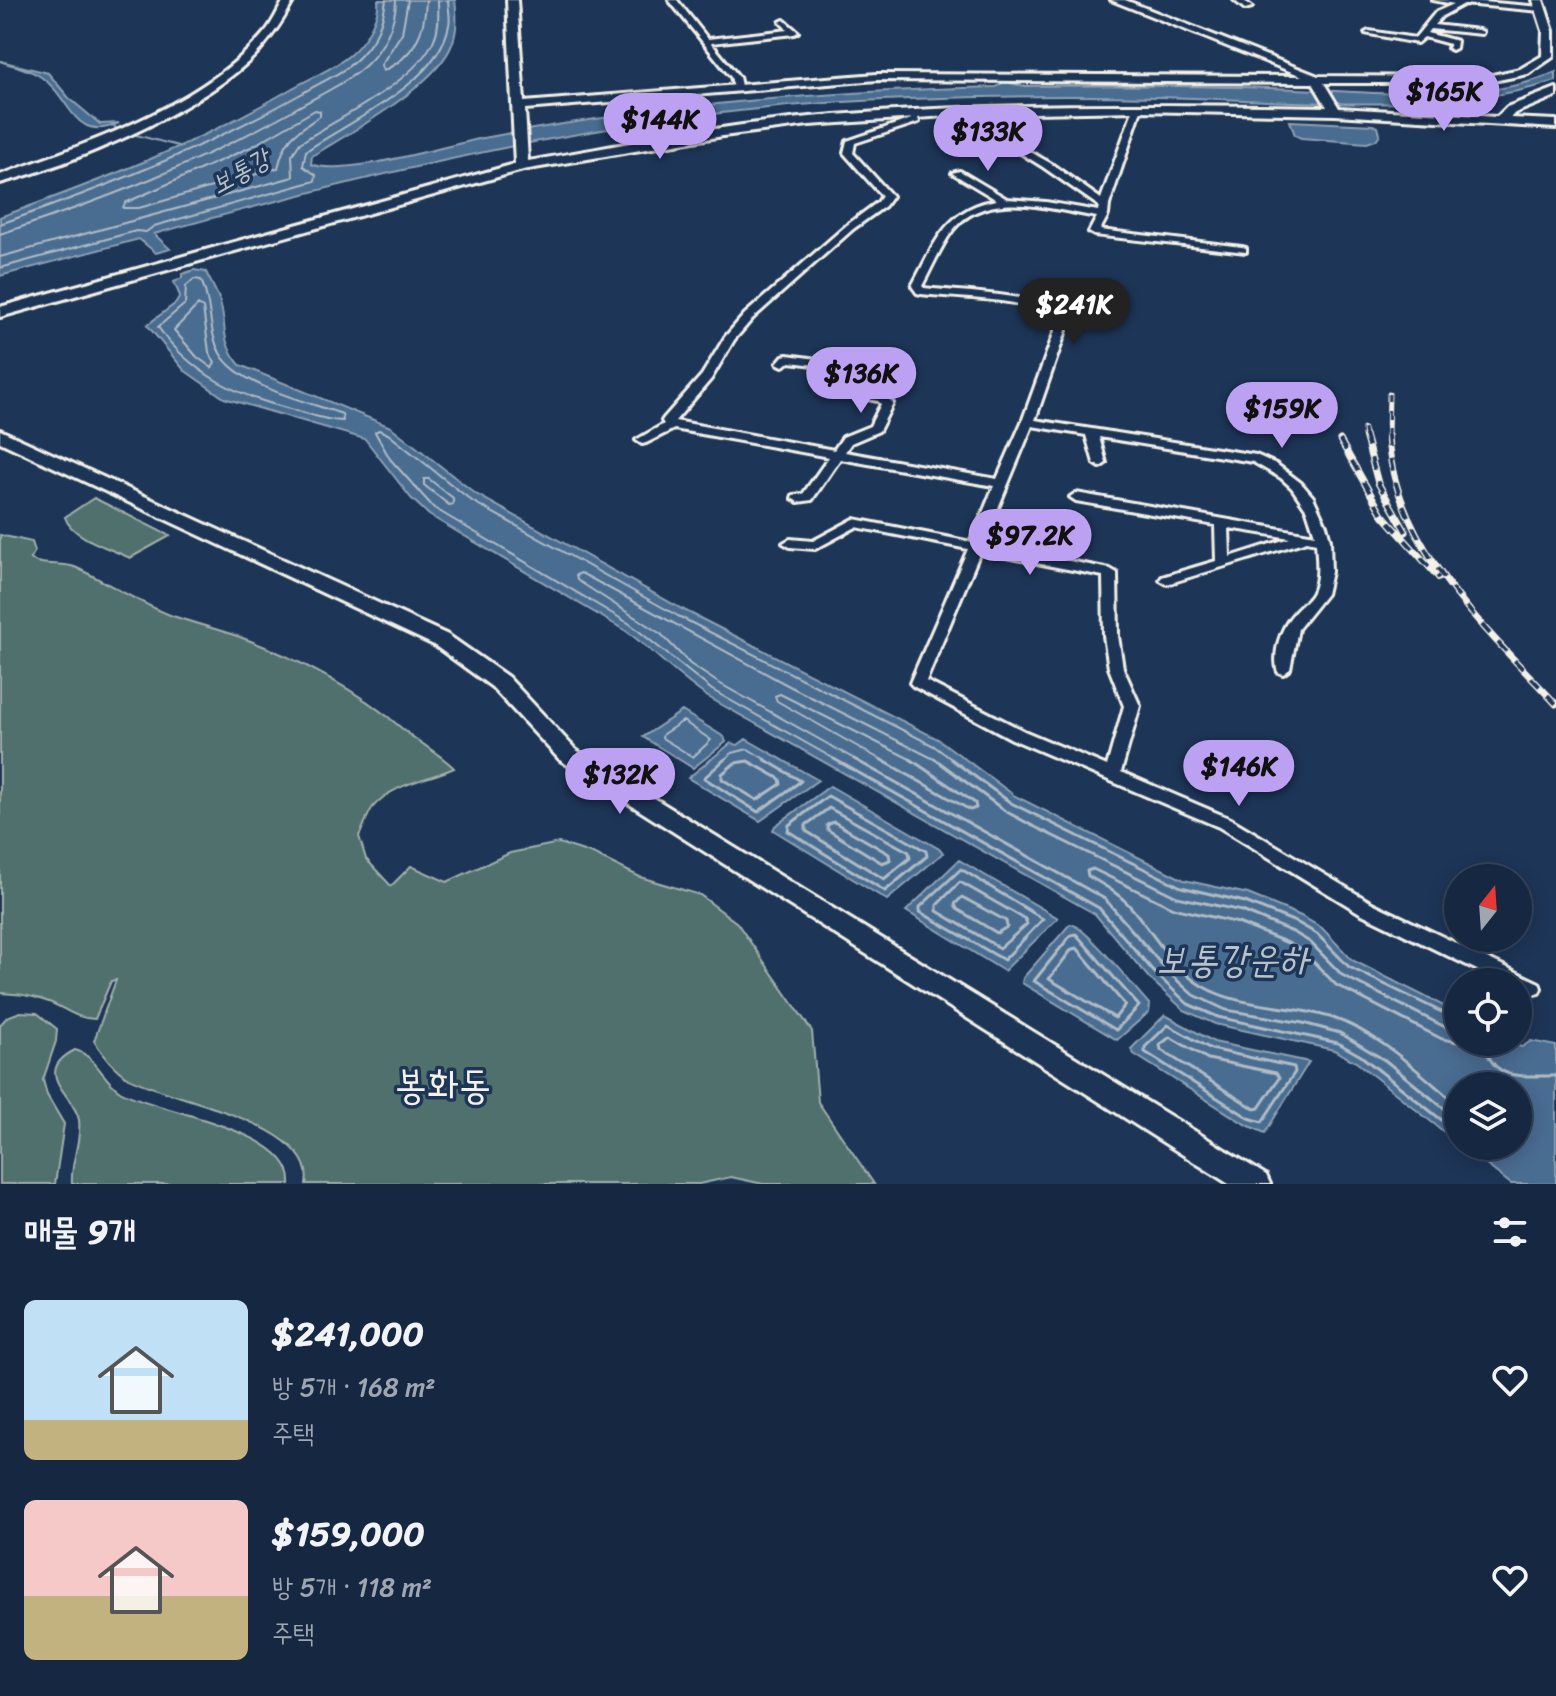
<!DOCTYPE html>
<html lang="ko">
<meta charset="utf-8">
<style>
body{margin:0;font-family:Sriracha,"Poor Story",sans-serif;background:#1f3048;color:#f1f3f6;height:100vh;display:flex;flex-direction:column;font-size:30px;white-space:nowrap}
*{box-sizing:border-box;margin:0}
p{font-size:26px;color:#9ea6b1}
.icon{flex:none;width:44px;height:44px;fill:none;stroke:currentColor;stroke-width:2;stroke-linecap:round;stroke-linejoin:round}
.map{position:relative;height:1184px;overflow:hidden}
.sheet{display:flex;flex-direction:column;background:#162841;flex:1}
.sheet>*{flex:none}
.needle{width:52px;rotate:17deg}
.controls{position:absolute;left:1444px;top:864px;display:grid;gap:16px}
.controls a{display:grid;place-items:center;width:88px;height:88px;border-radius:50%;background:#162841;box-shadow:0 4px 20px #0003,0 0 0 2px #35445a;font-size:40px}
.price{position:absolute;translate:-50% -68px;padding:0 18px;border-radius:28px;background:#bca0f2;color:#111;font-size:26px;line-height:52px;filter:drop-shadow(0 2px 4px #0008)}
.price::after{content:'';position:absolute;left:50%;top:48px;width:24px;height:18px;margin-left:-12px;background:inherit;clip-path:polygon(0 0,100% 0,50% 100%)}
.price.on{background:#222;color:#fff}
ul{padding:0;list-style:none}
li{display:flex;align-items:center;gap:24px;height:200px;padding:0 24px}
li span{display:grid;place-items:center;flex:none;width:224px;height:160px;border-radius:12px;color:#555}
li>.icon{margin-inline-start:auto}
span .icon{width:96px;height:96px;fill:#fffc;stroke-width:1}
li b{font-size:34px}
h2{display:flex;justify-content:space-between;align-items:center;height:96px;padding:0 24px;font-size:34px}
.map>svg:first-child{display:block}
.green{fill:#506f6d;stroke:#a2b0aa;stroke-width:2}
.water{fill:#4a6c91;stroke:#8ea1b4;stroke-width:2}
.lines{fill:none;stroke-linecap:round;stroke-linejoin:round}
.shore-far1{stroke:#b0bcc5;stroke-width:2}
.shore{stroke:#b0bcc5;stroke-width:3}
.stream{stroke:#8ea1b4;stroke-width:2}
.street-casing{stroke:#f4f1e8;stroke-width:6}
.secondary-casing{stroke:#f4f1e8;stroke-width:6}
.street{fill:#1d3557;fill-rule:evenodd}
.secondary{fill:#1d3557;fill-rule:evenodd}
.rail-far1-casing{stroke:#f4f1e8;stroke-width:5}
.rail-casing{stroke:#f4f1e8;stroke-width:7}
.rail-far1{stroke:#1d3557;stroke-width:3;stroke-dasharray:9;stroke-linecap:butt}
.rail{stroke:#1d3557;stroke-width:4;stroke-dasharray:12;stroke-linecap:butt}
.labels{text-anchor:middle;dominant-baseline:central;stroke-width:7;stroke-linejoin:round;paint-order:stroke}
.far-water-label{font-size:26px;font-style:italic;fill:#b8c2ca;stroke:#1d3557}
.near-water-label{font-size:38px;font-style:italic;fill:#b8c2ca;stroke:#1d3557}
.near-quarter-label{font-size:40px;fill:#f4f1e8;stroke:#1d3557}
</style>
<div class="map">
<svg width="1556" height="1184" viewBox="0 0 1556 1184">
<rect width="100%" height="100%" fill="#1d3557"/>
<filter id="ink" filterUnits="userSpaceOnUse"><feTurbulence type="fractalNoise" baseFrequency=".0125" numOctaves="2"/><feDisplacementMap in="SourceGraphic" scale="16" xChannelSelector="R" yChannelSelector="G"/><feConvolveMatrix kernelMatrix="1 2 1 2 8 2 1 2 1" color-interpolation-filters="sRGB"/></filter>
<g filter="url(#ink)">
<path class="green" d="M94 498 170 536 130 558C112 549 71 538 65 517Z
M0 535 32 542 35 551 30 559C45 568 62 561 77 568 108 583 137 602 170 615 193 623 217 629 240 637 297 658 360 691 405 731 421 744 439 753 454 768 428 780 393 783 373 807 367 815 364 827 359 836L366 859 391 886 411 866 447 882 510 853 559 843 593 854 640 877 700 895 737 923 812 1031 818 1102 874 1184H763L731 1177 699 1184H306C318 1122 164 1099 127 1077 114 1069 102 1053 94 1041L116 980 111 981 95 1019C72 1018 67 1008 46 1001 31 995 17 994 0 993Z
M20 1012 37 1013 57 1029 56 1041 43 1080 47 1095 64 1124 55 1184H0V1025L7 1017Z
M75 1050C95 1055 103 1080 120 1091 157 1113 294 1129 290 1184H72C70 1163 82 1140 79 1120 75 1095 30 1073 75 1050Z"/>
<path class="water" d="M378 0H455C457 17 458 33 450 49 431 88 350 133 312 156L311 164C345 178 448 144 489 137 657 105 825 91 996 87L1004 82 1024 86C1121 85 1219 85 1316 90 1390 94 1488 103 1556 72V81C1461 111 1343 104 1244 100 1133 95 1021 95 909 99 652 106 401 165 154 234L170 249 156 253 139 239 0 276V217C100 181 197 144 289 90 310 78 334 69 352 53 365 41 380 17 378 0Z
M0 61 48 73 69 98 100 124 119 123C73 144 72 98 41 77 29 68 12 66 0 61Z
M1290 121 1373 125 1378 127 1380 134 1376 140 1367 143 1301 138 1295 135Z
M194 270 206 272C210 281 217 292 220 302 228 330 219 339 240 365L391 427 476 494 682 609 938 739 1015 796 1184 880 1248 894 1301 916 1322 928 1352 960 1458 1013V1042H1503L1522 1047 1531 1041 1556 1046V1184H1511L1462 1146H1518V1086H1458V1143L1356 1062 1334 1050 1215 1024 1184 1010 1149 978 1095 914 708 697C678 677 655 652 626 631L429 515 411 498 365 439 224 398 184 370 147 325 176 303 180 296 174 282 182 278V274Z
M682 711 724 737 726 742 693 768 643 737Z
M746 739 818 780 760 821 688 778 731 743 738 745Z
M830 786 941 850 943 853 887 900 773 830 775 826Z
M959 860 1058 918 1004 971 906 911Z
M1070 924C1085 925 1135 989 1150 1005L1149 1012 1117 1040 1022 983 1023 978Z
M1165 1015 1214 1042 1309 1062 1265 1133 1245 1124 1134 1054 1131 1049Z"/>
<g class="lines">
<path class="shore-far1" d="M408 0 402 33 381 65 383 71C414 56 425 34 426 0
M315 110 320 111V116C295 133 285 137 278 168L139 208H123L125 203 251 147Z
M0 224C104 188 205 148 301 94 320 82 347 72 362 54 377 38 383 21 386 0
M0 234C101 201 200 163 293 110 317 96 345 84 366 65 383 49 396 23 396 0
M0 257 293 177 292 155 300 143C338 118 419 81 435 37 440 25 438 12 438 0
M0 268 136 231 146 232 154 226 315 181 316 175 303 166 306 151C351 120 438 84 449 25 451 17 448 8 448 0
M194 279 201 280C212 303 208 331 220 353 238 386 308 402 342 414L343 421C326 421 310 414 294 410 238 396 192 375 158 327L185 304 186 286Z
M198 305 203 308 209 352 215 363 212 368 197 357 174 330Z
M424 479H429L453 498V504L449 505 424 485Z
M683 721 711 740 693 757 662 738 663 734Z
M723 761 732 753 748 749 768 761
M838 761 712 690 630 624 434 508 390 459 375 432 379 430 388 434 472 501 678 616 934 746 954 761
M858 761 717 682 690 664 661 634 577 580 576 575 581 573 791 687 938 761
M883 761 777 701 775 696 780 694 914 761"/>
<path class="shore" d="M725 759 704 778 758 812 801 781 764 759
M834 759 1099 908 1154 972 1188 1004 1218 1017 1338 1043 1361 1056 1458 1133
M854 759 1105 899 1168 972 1192 994 1226 1010 1303 1023 1340 1033 1386 1061 1458 1120
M880 759 970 810 976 808 975 803 910 759
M935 759 1005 811 1031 825 1177 897 1242 911 1293 932 1310 942 1342 975 1447 1028 1458 1030
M951 759 1011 803 1181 887 1245 902 1298 923 1317 934 1349 967 1458 1020
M748 761 780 779 781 784 757 800 722 779V774L735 763Z
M828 796 926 851 927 856 885 891 788 831 789 825Z
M829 808 909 852 910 858 884 879 806 831V825Z
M834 822 889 854 890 860 882 863 828 830 827 825Z
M961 869 1043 919 1004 960 920 912V907Z
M960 882 1025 919 1027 924 1000 948 937 911V905Z
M962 897 1006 921 1007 927 997 933 957 909 955 904Z
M1076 934 1139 1006 1116 1030 1034 981 1071 935Z
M1077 948 1125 1005 1115 1018 1049 979 1072 949Z
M1168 1025 1211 1049 1294 1067 1295 1072 1262 1122 1249 1118 1145 1052V1047Z
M1170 1037 1208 1059 1276 1073 1279 1078 1259 1108 1255 1109 1161 1050 1160 1045Z
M1458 1042 1442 1039 1336 985 1303 951 1288 943 1238 923 1173 908 1093 869 1087 871 1088 876C1102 884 1117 892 1128 904 1153 931 1170 967 1202 986 1241 1009 1290 1004 1333 1018 1381 1034 1419 1073 1458 1105
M1484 1042C1492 1083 1523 1075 1556 1076"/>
<path class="stream" d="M113 124 117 130 182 147"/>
<defs>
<path id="street" d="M669 0H677L708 39 788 30 780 22 784 20 798 32 794 34 711 43 739 77 741 86 734 88 731 77Z
M1234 0H1243L1252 7 1245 9Z
M1432 0H1461L1541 7 1545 9 1541 11 1464 4 1442 16 1434 25 1479 30 1483 32 1482 34 1430 29 1427 33 1457 41 1456 48 1452 50 1448 48 1450 44 1424 37 1417 43 1365 33 1369 31 1415 38 1436 12 1454 4Z
M1135 105 1142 107 1109 205 1108 215 1100 230 1242 247 1246 248V252L1094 235 1089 232 1097 217C1052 210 987 187 953 230 940 247 932 268 922 286L924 288C961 292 1044 294 1071 316L1035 420 1256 455 1276 464 1301 483 1313 497 1326 525 1330 540 1331 572 1326 594 1298 629 1290 669 1283 674 1278 672C1272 654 1281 627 1294 613 1300 606 1308 601 1312 594 1320 580 1317 558 1316 543L1307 541 1167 584 1160 580 1162 577 1216 561 1215 525 1076 501 1070 497 1076 493 1315 535 1307 510 1292 488 1281 478 1253 462 1099 437 1106 463 1100 467 1094 463 1086 435 1032 426 983 544 1110 569 1117 573 1118 636 1123 668 1140 706 1121 772 1231 819 1372 903 1539 983 1541 988 1539 993C1530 996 1526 993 1518 990V982H1502L1360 913 1219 827 1012 739 913 686 910 683 968 549 856 527 815 549 790 547 783 543 790 539 813 541 854 519 971 542 994 486 840 459 812 500 798 502 792 498 793 495 803 494 829 457 674 429 646 443 642 444 636 440 664 424 662 421 664 418 702 375 725 337 745 314 847 225 878 202 882 196 844 153 847 141 911 119 909 114 913 111 917 114 919 122 855 143 853 153 892 196 885 206 853 229 753 318 734 340 711 379 675 421 834 450 843 437 870 426 881 404 878 401 837 393 835 391 848 369 790 362 783 366 777 363 783 356 787 355 855 364 861 367 848 389 886 396 893 403 879 431 851 443 845 452 997 479 1022 422 1060 317C1019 297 966 299 921 294L917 293 912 286C934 246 945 208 997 200L952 173 960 171 1007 199 1046 202 1098 211 1099 206 1043 167 1006 144 1013 142 1050 163 1101 199ZM1229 528 1290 538 1230 557ZM980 552 1103 576 1104 636 1109 668 1124 706 1107 766 1024 731 926 681Z"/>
<path id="secondary" d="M284 0H294C281 24 267 45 247 63 189 115 75 163 0 183V175C88 143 203 106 265 32 273 23 278 10 284 0Z
M507 0H517L524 102 877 74 1302 76 1111 0H1125L1318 76 1483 77 1520 69 1542 56 1543 31 1533 0H1543L1553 31V57L1528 74 1483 83H1324L1339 108 1497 117 1507 107 1556 88V96L1515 113 1510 118 1556 120V128L1335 115 1138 111 978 114 809 125 723 136 523 170 0 317V307L515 164ZM877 80 1313 83 1327 107C1154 104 982 102 810 117 716 126 622 145 528 161L525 109Z
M0 430 448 635 508 677 576 750 1266 1175 1270 1184H1229L560 760 492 687 434 645 0 442Z"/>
</defs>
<use href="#street" class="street-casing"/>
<use href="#secondary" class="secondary-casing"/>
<use href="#street" class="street"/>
<use href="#secondary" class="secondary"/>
<defs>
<path id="rail-far1" d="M1364 429 1365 437
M1388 437 1389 394"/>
<path id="rail" d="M1365 435 1378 483 1406 532
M1388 435C1393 545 1486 629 1556 704
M1340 440 1382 514 1439 578"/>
</defs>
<use href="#rail-far1" class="rail-far1-casing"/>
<use href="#rail" class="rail-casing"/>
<use href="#rail-far1" class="rail-far1"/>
<use href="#rail" class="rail"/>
</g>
</g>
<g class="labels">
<g class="far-water-label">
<text transform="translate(240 171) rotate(-29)">보통강</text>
</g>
<g class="near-water-label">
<text x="1233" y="959">보통강운하</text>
</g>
<g class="near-quarter-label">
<text x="443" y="1084">봉화동</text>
</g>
</g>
</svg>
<div class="controls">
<a><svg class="needle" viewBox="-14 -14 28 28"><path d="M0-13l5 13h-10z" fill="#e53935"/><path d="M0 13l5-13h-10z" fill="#9ea6b1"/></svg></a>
<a><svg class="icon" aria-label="locate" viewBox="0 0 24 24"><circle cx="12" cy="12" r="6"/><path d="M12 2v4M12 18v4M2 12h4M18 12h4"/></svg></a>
<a><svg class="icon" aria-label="layers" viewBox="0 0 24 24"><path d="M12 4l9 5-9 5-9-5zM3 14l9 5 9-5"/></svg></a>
</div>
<b class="price" style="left:1444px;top:133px">$165K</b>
<b class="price" style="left:660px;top:161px">$144K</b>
<b class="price" style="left:988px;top:173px">$133K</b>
<b class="price on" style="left:1074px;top:346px">$241K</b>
<b class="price" style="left:861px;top:415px">$136K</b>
<b class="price" style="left:1282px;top:450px">$159K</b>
<b class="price" style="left:1030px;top:577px">$97.2K</b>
<b class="price" style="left:1239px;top:808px">$146K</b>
<b class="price" style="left:620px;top:816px">$132K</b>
</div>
<section class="sheet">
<h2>매물 9개<svg class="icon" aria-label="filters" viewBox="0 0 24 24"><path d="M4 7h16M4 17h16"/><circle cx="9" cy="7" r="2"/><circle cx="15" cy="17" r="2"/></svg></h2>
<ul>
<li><span style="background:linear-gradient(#bfe0f5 75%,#c2b280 0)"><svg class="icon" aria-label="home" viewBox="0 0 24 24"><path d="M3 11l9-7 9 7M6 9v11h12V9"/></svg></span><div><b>$241,000</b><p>방 5개 · 168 m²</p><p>주택</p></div><svg class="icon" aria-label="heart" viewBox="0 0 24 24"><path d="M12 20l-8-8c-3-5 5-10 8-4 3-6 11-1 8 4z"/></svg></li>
<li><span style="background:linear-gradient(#f6c9c9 60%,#c2b280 0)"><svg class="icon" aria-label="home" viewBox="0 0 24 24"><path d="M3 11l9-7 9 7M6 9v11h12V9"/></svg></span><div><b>$159,000</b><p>방 5개 · 118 m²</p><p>주택</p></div><svg class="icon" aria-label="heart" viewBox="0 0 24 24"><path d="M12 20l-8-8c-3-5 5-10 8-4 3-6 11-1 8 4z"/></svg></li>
</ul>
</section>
